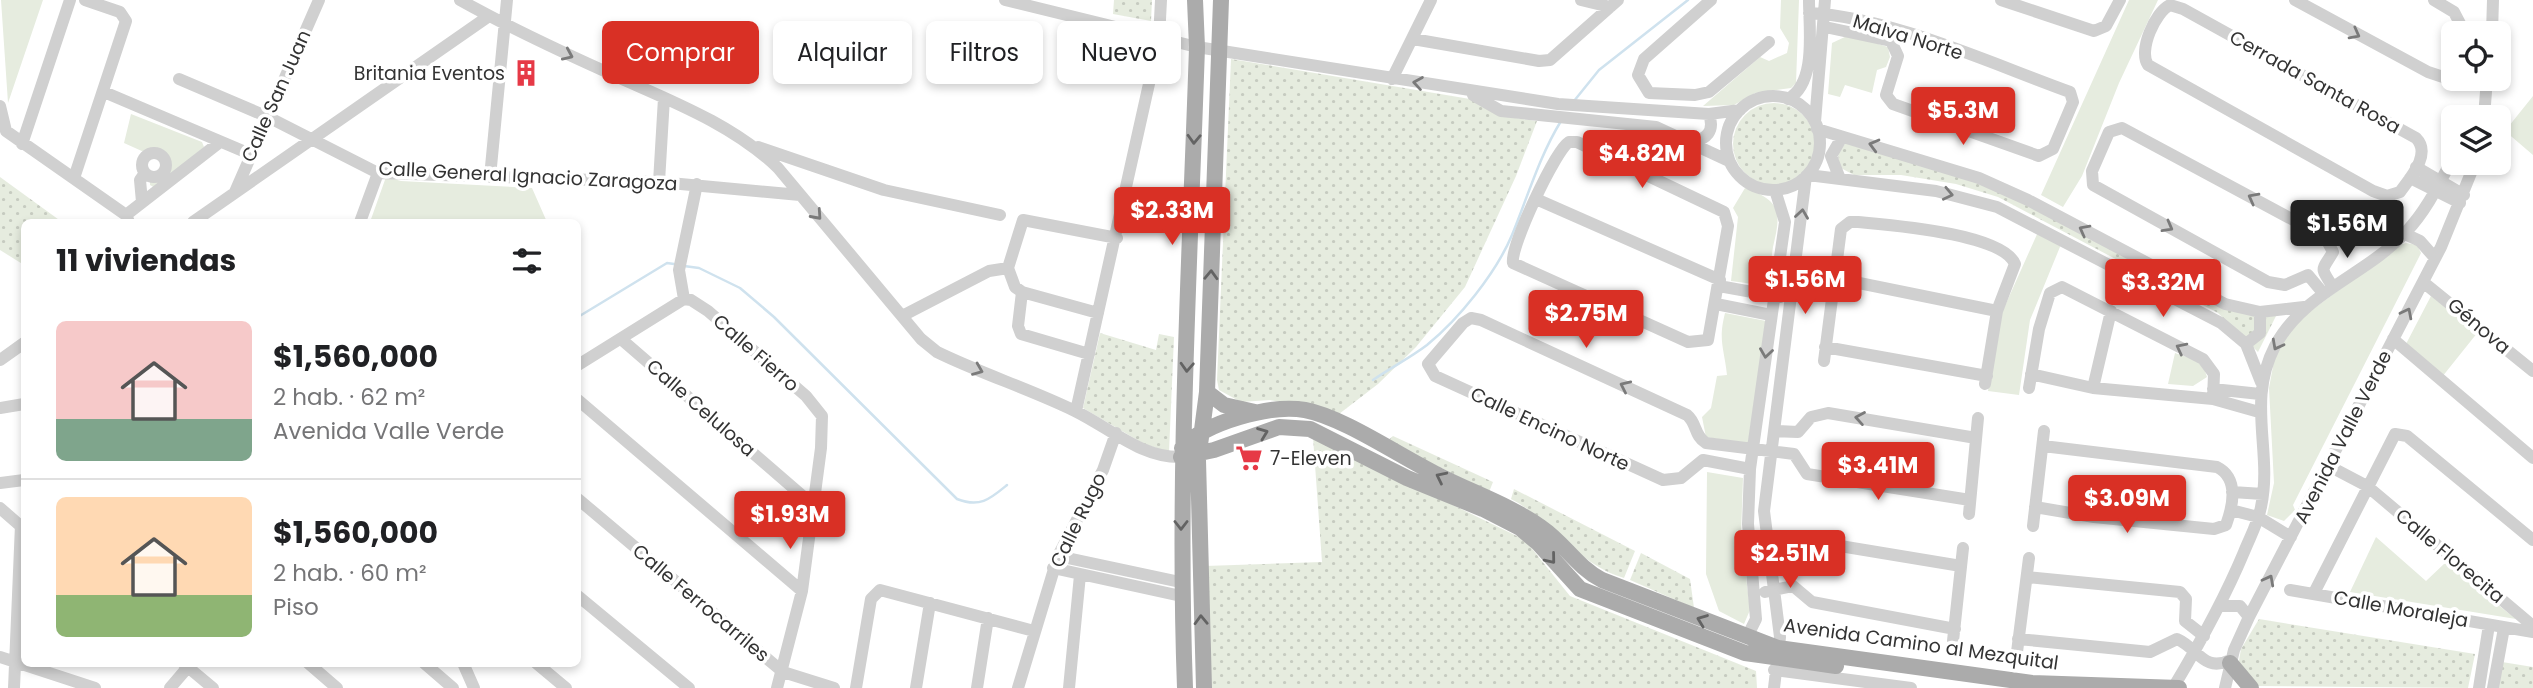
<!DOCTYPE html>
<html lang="es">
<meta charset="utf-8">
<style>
body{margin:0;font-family:Poppins,sans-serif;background:#f6f6f6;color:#202124;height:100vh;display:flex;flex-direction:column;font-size:26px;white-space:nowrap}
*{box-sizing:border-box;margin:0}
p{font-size:23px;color:#757577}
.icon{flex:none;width:38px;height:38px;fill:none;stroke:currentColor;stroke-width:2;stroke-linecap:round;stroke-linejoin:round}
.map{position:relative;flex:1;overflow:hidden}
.sheet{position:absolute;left:21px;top:219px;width:560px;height:448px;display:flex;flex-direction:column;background:#fff;border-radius:10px;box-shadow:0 4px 10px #0003}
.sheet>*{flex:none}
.top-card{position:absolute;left:602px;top:21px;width:665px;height:63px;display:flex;gap:14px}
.buttons{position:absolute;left:2441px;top:21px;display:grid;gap:14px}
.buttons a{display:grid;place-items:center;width:70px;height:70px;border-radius:10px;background:#fff;box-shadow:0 4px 10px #0003;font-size:35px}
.price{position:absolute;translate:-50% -60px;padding:0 16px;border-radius:7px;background:#d93025;color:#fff;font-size:23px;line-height:46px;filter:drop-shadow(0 2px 4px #0008)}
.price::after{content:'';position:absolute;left:50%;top:42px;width:21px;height:16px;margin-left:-10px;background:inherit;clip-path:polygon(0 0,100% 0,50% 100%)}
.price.current{background:#222;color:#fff}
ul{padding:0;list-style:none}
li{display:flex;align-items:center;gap:21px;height:175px;padding:0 35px}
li+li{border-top:2px solid #e0e0e0}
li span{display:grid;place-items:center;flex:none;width:196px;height:140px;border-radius:10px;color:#555}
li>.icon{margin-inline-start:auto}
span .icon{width:84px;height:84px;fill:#fffc;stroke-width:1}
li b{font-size:30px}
h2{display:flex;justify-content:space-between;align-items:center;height:84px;padding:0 35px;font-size:30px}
.pill{padding:0 24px;border-radius:10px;background:#fff;box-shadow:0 4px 10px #0003;font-size:24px;line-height:63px}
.pill.current{background:#d93025;color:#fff}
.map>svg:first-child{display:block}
.grass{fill:url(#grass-dots)}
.park{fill:#e6ecdf}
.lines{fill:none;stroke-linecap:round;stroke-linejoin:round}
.stream{stroke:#cfe2ee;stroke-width:2.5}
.minor{stroke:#d0d0d0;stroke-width:12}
.major{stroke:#ababab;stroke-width:16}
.oneway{stroke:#7a7a7a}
.oneway2{stroke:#636363}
.labels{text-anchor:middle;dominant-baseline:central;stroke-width:7;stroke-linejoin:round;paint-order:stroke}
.street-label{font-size:19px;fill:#333;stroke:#fff}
.poi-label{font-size:19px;fill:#333;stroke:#fff;text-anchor:end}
</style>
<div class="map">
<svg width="2533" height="688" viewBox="0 0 2533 688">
<defs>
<pattern id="grass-dots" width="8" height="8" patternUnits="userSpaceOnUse" patternTransform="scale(1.75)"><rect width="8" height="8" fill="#e6ecdf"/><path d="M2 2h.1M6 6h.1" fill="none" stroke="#c6cbc0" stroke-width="1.8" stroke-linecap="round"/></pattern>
</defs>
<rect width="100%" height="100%" fill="#fff"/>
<path class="grass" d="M1114 0H1152L1151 21 1113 14Z
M1231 59 1470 99 1502 116 1537 121 1516 176 1465 287 1416 347 1378 384 1339 414 1270 400 1241 402 1219 390 1217 380Z
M1733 144a41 41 0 1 1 82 0a41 41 0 1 1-82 0Z
M1853 142 1992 186 2152 272 2276 316 2258 352 2218 313 1998 197 1956 184 1901 175H1854L1839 167 1838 152 1845 144Z
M0 177 62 222H24V265L0 250Z
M1100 333 1156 350 1159 334 1174 337 1169 452 1144 444 1083 408Z
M1393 436 1493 482 1489 492 1387 441Z
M1313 437 1525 540 1570 596 1756 671 1757 688H1211L1205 566 1322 562Z
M1514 489 1635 551 1624 578C1578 565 1553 521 1511 499Z
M1641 553 1690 579 1694 608 1630 580Z
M2259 619 2475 654 2468 688 2255 686 2237 672 2241 649Z
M2502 662 2533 667V688H2499Z"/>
<path class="park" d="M1 0H43L8 103Z
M1781 0H1799L1796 83 1791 88 1755 93 1734 105 1703 106 1760 57 1769 61 1787 53 1789 43 1780 28Z
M2129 0H2158L2119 83 2082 176 2063 207 2041 195Z
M1849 35 1888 47 1890 57 1886 67 1877 70 1872 93 1845 85 1840 97 1828 94 1832 43Z
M2533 96V155L2505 131Z
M131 114 202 142 204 147 155 188 150 185V178L165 173 167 158 156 149 144 152 124 143Z
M386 177 401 181 532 188 547 222H370Z
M1745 188C1782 201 1781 213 1773 247 1771 260 1770 273 1768 286L1731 281 1738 217 1733 208Z
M2038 232 2062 242 2030 320 2019 395 1988 391 2000 317Z
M2406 243 2417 245 2421 253 2417 261 2293 505 2295 510 2284 521 2267 515 2274 483 2269 388 2276 350 2292 325 2399 245Z
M2431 296 2478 332 2442 377 2406 344Z
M1725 313 1766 321 1748 444 1706 437 1702 417 1711 408 1717 376 1727 375C1724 347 1718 341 1725 313Z
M2175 353 2202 362 2207 377 2193 386 2168 384Z
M1707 472 1743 478 1741 534 1750 610 1744 624 1719 611 1706 574Z
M2376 537 2426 581 2445 563 2516 619 2350 592Z"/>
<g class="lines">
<path class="stream" d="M1574 101 1599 70 1688 0
M684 266 699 268 740 288 774 317 957 499C980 508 990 499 1007 485
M578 317 667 263 674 264
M1373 380C1390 368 1410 358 1427 345 1459 319 1496 273 1512 235 1528 196 1539 157 1561 121"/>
<path class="minor" d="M460 0C512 29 566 54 620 78 674 102 735 126 778 168L921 339 937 352C982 374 1030 389 1075 411 1110 428 1141 458 1181 457
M1005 0 1197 47 1558 104 1709 114 1740 110
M1581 0 1610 7
M1711 0 1644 59 1638 75 1649 93 1695 95 1709 92 1769 42
M2001 0 2094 31 2106 26 2120 0
M2295 0 2428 72 2443 77 2454 74
M2434 0 2454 12 2465 33
M2170 5 2183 9 2416 138C2432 154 2410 178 2400 192L2387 196 2373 191 2148 65C2138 51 2155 12 2170 5Z
M1809 13C1891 17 1992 64 2070 92L2073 102 2053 149 2039 156 1893 104 1886 95 1898 56 1891 41 1825 27
M2492 33 2493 0
M1413 39 1539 61 1550 60 1618 0
M179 79 268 117 378 173 659 182 800 195
M1392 79 1431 0
M104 92 250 154
M1473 95 1501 111 1656 127 1729 161
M1726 143a47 47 0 1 1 94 0a47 47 0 1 1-94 0Z
M1788 99C1817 83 1809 30 1809 0
M0 106 6 131 126 215 129 222
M2484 117 2487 79
M1815 122 1825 0
M1817 129 1979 178 2028 200 2225 304 2260 312 2304 307
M1569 142H1577L1724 212 1728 226 1708 340 1688 342 1513 263C1510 247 1555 151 1569 142Z
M1690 142C1707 140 1715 131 1709 114
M22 144 70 0
M758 147 884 190 1000 215
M142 165a12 12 0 1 1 24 0a12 12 0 1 1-24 0Z
M2416 167 2464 195
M1808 175 1936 191 1997 207 2221 323 2246 344 2261 382
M490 177 507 0
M74 178 126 21 120 12 85 0
M2410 178 2460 203
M1840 179 1831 156 1842 137
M659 182 664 98
M235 192 319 0
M1536 199 1720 280
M142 202 140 180 145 173
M126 215 220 142
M193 222 489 16
M360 222 378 173
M2405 234 2420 241 2435 258
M1795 270 1997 311
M2423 282 2533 371
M1719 286 1780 297
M1792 288 1831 295
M1022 292 1018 326 1021 334 1089 354
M2323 293 2308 275 2285 285 2268 282 2093 185 2092 171 2109 132 2122 128 2325 237 2333 252C2322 271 2319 266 2333 287
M684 299 691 300 708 311 806 396 822 416 821 448 802 591 777 688
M684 299 679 270 697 184
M1716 304 1771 315
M1098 313 1022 292 1015 287 1008 268 1023 220 1117 238
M904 315 989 271 1008 268
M621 339 813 505
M2393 339 2533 458
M2246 344 2260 333V312
M1825 347 1987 376
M0 360 24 343
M1824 361 1841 229 1850 222H1858C1889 225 2002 233 2015 264L1997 311 1985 384
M578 365 684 299
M2031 374 2093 388 2213 399 2259 412
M2029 388 2039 329 2050 293 2062 287 2203 359 2214 374 2213 399
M2093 388 2111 311
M2213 389 2260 394
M578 400 802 591
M0 408 24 404
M1076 411 1159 39 1161 0
M1775 431 1798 432 1811 417 1828 413 1976 438
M2327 465 2367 486 2533 626
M1750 469 1703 460 1681 478 1663 480 1435 376 1428 364 1463 323 1471 318 1481 320 1687 415C1697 423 1694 436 1706 443L1794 454 1807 474 1970 500
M0 483 24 480
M2232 492 2263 494
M578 499 783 672 834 688
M2035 507 2094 517 2214 529 2226 525C2233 506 2239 478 2217 467L2043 446
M0 508 24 529
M2231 510 2258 517 2291 537
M1969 514 1978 418
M2033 526 2044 431
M1058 556 1180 582
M1053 568 1181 596
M1770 571 1793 566 1800 546 1810 541 1961 566
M2027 577 2180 592 2186 599 2185 621 2204 636
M2290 590 2533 632
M1765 592 1793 586 1812 602 1955 629
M2314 593 2395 434 2407 436 2533 540
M578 596 689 688
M2221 606H2240L2249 617
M1747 637 1756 619 1748 524 1750 469 1785 222 1775 190
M2018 639 2150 652 2177 639C2198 648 2204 673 2230 660
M1953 641 1963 548
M2017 652 2029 558
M0 657 95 688
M183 663 213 688
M308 663 337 688
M424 663 453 688
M463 663 474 688
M536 663 566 688
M1774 670 1911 688
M14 688 21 525
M170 688 188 667
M856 688 871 599 880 590 1034 631
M916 688 930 603
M977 688 988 618
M1018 688 1058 556 1103 470 1116 433
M1069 688 1080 575
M1774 688 1780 637 1764 511 1806 176
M2173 688C2200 643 2224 600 2244 552 2250 537 2258 523 2261 507 2273 451 2246 402 2275 346 2304 292 2366 275 2406 232 2427 210 2440 182 2454 156
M2225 688 2234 650 2249 617 2441 247 2475 163
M2479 688 2489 625
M2493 688 2504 628"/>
<path class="major" d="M1207 392 1224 405 1255 412
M1182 448C1205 422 1271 404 1305 410 1343 417 1401 457 1438 475 1473 493 1510 505 1542 528 1564 543 1577 567 1602 580L1778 648 2032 683 2179 688
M1181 457 1214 450 1279 427 1310 429 1407 478 1483 509 1520 528 1539 544 1580 589 1745 653 1836 666
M2230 663 2251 688
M1185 688C1177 474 1190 260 1197 47L1195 0
M1204 688 1198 460 1207 392 1221 0"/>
</g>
<defs><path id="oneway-chevron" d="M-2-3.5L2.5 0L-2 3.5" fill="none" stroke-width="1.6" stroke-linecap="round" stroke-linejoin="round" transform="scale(1.75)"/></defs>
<g class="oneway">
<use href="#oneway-chevron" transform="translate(2355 34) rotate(28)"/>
<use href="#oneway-chevron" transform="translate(568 55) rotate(24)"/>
<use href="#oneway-chevron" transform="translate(1418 83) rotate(-171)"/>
<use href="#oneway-chevron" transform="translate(1874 145) rotate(-165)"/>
<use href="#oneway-chevron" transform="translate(1948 194) rotate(12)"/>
<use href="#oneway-chevron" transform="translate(2253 198) rotate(-152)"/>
<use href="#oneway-chevron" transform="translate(1802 214) rotate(-82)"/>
<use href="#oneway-chevron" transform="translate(817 215) rotate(48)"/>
<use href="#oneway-chevron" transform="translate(2168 227) rotate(29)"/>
<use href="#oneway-chevron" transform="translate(2084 230) rotate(-152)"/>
<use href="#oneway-chevron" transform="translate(2407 313) rotate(-63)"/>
<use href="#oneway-chevron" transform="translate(2277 345) rotate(118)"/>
<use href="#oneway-chevron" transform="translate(2181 348) rotate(-153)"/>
<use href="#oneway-chevron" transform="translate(1766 353) rotate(98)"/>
<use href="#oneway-chevron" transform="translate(978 370) rotate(22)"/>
<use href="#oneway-chevron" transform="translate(1625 386) rotate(-155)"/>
<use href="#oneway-chevron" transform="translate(1860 418) rotate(-170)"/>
<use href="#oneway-chevron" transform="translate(2269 580) rotate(-62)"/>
</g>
<g class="oneway2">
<use href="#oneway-chevron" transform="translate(1194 139) rotate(92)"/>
<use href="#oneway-chevron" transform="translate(1211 275) rotate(-88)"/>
<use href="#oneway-chevron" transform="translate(1187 367) rotate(93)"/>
<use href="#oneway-chevron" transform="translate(1263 433) rotate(-21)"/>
<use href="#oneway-chevron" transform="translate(1441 477) rotate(-154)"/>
<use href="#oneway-chevron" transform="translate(1181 525) rotate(90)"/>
<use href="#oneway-chevron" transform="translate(1551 559) rotate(51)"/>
<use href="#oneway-chevron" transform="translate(1201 620) rotate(-92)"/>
<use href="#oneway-chevron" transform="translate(1702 620) rotate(-159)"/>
</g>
<defs>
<symbol id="building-bare" viewBox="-9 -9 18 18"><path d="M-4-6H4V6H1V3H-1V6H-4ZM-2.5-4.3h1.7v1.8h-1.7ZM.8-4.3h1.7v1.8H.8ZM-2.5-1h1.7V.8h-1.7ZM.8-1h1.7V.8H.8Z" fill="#e63946" stroke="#fff" stroke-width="2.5" paint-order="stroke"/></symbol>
<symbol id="supermarket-bare" viewBox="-9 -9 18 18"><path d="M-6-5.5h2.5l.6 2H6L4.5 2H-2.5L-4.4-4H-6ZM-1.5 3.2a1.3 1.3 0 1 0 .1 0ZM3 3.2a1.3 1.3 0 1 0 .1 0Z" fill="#e63946" stroke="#fff" stroke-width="2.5" paint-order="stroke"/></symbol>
</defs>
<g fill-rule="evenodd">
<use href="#building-bare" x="507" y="54" width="38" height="38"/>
<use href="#supermarket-bare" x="1230" y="439" width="38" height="38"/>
</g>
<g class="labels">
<g class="street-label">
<text transform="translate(1908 37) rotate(17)">Malva Norte</text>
<text transform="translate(2315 82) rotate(29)">Cerrada Santa Rosa</text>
<text transform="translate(276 96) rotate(-66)">Calle San Juan</text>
<text transform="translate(528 176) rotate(3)">Calle General Ignacio Zaragoza</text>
<text transform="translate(2479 326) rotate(40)">Génova</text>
<text transform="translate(756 353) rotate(41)">Calle Fierro</text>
<text transform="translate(701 408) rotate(41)">Calle Celulosa</text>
<text transform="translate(1550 429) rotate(25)">Calle Encino Norte</text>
<text transform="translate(2343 437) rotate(-63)">Avenida Valle Verde</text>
<text transform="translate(1078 520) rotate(-64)">Calle Rugo</text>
<text transform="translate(2450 556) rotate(40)">Calle Florecita</text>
<text transform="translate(701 603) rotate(40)">Calle Ferrocarriles</text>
<text transform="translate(2401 609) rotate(10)">Calle Moraleja</text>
<text transform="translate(1921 644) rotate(8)">Avenida Camino al Mezquital</text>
</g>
<g class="poi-label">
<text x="505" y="73">Britania Eventos</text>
<text x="1270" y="458" text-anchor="start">7-Eleven</text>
</g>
</g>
</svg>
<div class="buttons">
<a><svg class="icon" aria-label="locate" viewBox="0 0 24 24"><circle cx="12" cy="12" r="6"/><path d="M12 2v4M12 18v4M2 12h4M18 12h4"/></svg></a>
<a><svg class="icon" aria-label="layers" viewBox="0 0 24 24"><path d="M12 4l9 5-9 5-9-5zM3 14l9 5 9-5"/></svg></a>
</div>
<b class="price" style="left:1963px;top:147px">$5.3M</b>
<b class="price" style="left:1642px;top:190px">$4.82M</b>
<b class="price" style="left:1172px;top:247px">$2.33M</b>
<b class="price current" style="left:2347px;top:260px">$1.56M</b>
<b class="price" style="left:1805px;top:316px">$1.56M</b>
<b class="price" style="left:2163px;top:319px">$3.32M</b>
<b class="price" style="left:1586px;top:350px">$2.75M</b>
<b class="price" style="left:1878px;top:502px">$3.41M</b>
<b class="price" style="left:2127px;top:535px">$3.09M</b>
<b class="price" style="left:790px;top:551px">$1.93M</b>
<b class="price" style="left:1790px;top:590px">$2.51M</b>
<div class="top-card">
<a class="pill current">Comprar</a>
<a class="pill">Alquilar</a>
<a class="pill">Filtros</a>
<a class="pill">Nuevo</a>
</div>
<section class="sheet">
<h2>11 viviendas<svg class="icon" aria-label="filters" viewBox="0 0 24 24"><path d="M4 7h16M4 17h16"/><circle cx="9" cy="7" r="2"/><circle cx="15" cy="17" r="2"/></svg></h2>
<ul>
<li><span style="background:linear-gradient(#f6c9c9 70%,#7fa58c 0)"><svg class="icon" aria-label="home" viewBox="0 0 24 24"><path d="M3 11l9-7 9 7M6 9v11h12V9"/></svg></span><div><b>$1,560,000</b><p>2 hab. · 62 m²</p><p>Avenida Valle Verde</p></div></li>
<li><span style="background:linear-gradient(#ffd9b3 70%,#8fb573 0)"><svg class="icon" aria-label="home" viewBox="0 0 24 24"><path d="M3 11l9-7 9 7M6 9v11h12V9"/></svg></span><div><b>$1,560,000</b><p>2 hab. · 60 m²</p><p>Piso</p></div></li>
</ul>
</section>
</div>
